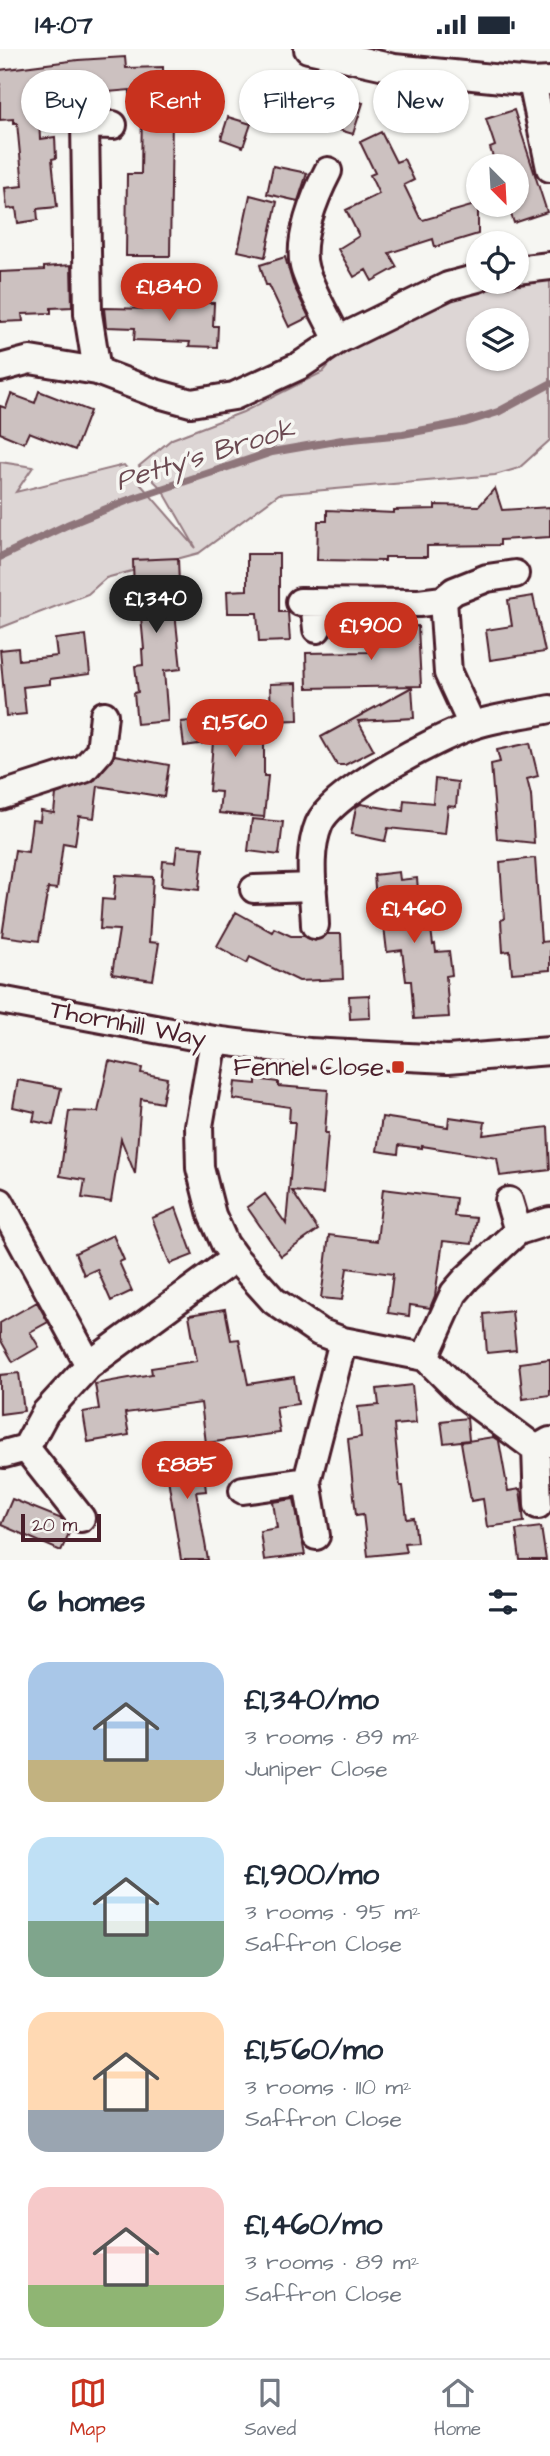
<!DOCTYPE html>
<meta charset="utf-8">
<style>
body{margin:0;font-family:"Architects Daughter",sans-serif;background:#f2f2f3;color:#1f2937;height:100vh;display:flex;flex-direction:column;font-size:26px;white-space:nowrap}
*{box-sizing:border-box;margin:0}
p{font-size:23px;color:#747a83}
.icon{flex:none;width:38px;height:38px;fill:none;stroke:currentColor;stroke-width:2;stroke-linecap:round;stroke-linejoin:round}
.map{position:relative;height:1511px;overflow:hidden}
.sheet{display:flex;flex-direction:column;background:#fff;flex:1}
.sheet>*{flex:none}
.guide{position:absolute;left:21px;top:21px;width:509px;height:63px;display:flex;gap:14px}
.needle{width:46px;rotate:156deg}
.buttons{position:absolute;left:466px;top:105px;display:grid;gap:14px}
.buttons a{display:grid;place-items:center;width:63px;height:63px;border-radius:50%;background:#fff;box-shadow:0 2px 5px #0004;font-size:35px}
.scale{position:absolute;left:21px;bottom:18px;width:80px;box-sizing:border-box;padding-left:7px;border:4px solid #4a1f2b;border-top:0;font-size:19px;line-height:24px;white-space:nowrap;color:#4a1f2b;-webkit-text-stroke:5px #f6f6f2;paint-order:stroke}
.price{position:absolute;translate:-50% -60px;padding:0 16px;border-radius:24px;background:#c8321e;color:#fff;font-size:23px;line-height:46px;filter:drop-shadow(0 2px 4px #0008)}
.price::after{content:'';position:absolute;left:50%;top:42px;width:21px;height:16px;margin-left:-10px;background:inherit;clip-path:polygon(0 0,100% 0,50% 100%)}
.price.selected{background:#222;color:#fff}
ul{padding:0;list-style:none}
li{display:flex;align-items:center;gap:21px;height:175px;padding:0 28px}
li span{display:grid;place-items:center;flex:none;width:196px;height:140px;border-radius:21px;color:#555}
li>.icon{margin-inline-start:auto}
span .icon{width:84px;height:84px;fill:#fffc;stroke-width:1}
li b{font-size:30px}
h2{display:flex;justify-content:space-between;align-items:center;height:84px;padding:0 28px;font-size:30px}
.chip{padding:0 24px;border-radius:32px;background:#fff;box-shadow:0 2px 5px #0004;font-size:24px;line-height:63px}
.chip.selected{background:#c8321e;color:#fff}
.status{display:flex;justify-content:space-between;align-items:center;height:49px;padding:0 35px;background:#fff;direction:ltr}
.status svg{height:19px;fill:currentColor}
.menu{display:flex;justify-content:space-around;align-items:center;height:98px;border-top:2px solid #e0e1e3;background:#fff;font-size:19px;color:#747a83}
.menu a{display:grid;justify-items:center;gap:4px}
.menu .selected{color:#c8321e}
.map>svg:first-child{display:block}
.green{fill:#ddd6d5;stroke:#947a80;stroke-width:2;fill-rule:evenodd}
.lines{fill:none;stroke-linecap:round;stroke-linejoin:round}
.stream{stroke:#8e747a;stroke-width:8}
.building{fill:#ccc1c0;stroke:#4a1f2b;stroke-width:2}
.minor-casing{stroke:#4a1f2b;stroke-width:32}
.minor{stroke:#f6f6f2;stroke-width:26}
.poi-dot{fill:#c8321e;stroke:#f6f6f2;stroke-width:2.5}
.labels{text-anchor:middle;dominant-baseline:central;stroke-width:7;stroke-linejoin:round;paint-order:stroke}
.street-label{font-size:26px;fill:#4a1f2b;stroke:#f6f6f2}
.poi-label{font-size:26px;fill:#4a1f2b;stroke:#f6f6f2;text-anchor:end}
.water-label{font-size:28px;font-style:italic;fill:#6c4a52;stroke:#f6f6f2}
</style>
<div class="status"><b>14:07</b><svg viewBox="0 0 49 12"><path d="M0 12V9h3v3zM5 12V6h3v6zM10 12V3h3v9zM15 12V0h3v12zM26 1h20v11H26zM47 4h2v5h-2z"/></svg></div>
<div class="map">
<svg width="550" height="1511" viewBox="0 0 550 1511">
<rect width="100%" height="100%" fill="#f6f6f2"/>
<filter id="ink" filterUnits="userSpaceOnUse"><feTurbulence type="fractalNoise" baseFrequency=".0143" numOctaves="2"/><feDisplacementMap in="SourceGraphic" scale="14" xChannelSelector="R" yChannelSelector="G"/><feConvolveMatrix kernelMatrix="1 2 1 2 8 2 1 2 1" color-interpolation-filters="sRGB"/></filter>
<g filter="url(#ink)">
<path class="green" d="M550 223V391L519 419 495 426 279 445 199 504 106 529 88 545 0 579V413L33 418 16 443 124 416 196 499 162 440 139 417 172 390 243 363 323 323 342 301 461 245 537 233 544 224ZM478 271H516V310H478Z"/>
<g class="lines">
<path class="stream" d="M0 508 67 476 126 452 272 403 342 391 403 385 466 373 498 363 550 335"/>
</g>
<path class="building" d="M125 8 126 19 163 18 164 66 172 67 170 207H126L127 125H141L142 61H138V45H130V41L38 49 40 90 55 88 56 109 52 110 57 158 37 160 38 171 18 174 16 159 7 160 5 139 23 137 17 74H14V70L0 71V21L78 11Z
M258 33 301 46 304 37 363 54 353 85 285 65 283 73 249 63Z
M514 61 547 163 514 174 508 156H516V117H496L490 99 495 97 486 70Z
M228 68 251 75 243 98 221 90Z
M381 83 396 113 404 110 414 131 404 136 420 169 423 171 478 155V185L435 198 433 190 389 204 397 218 372 232 366 221 354 228 338 200 359 187 346 161 379 145 370 126 375 124 360 93Z
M273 117 307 124 298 152 267 145Z
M250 146 277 153 265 208 238 202Z
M285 208 293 235 309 268 289 278 269 236H266L260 216Z
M71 216 72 258 51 259V264L22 265 23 272 0 273V223L44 221V218Z
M154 252 214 254 213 277H218L217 298 189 297 190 293 134 291 135 279 106 278 104 259 154 260Z
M39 342 90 362 75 401 29 383 24 394 0 384V357L6 359 11 345 35 354Z
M495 439 502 461 550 458V488L500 491V496L427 497V508H385V512L317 511 318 472H327V461L394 464V461L435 460V456L479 457Z
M247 505H279V563H288L290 592 259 593 257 564H228L227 542 247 541Z
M178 509 179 535H172L181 620 164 622 168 672 137 675 134 644 138 643 135 617 143 616 142 600H144L139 547H134L133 511Z
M533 547 545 603 490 611 486 581 512 577 508 551Z
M418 577 421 637 307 639 306 604 369 603 368 579Z
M86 586 90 625 50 630V635L23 638 26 665 6 667 0 601 18 599 19 611 57 607 55 590Z
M297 634 298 671 271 672 270 635Z
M412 638 414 669 358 672 374 701 345 716H337L321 688Z
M223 661H264V727H268L264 768 219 764 221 743 209 742 213 693 184 697 181 673 223 669Z
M530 694 538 727 527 730 531 746 534 794 497 790 491 715 500 713 497 701Z
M115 706 169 716 164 748 98 737 94 769 79 767 75 796 63 794 57 840 48 839 39 892 2 887 15 801 28 803 32 771 40 772 41 762 54 764 56 745 95 731Z
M435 730 458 733 456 758 448 757 445 785 388 779 385 792 351 785 356 758 361 755 403 762 404 751 433 754Z
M252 770 283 773 279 806 248 802Z
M177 797 203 799 199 841 161 837 163 812 175 813Z
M535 809 541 893 550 892V921L512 924 510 902 503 903 501 871 504 870 500 813Z
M399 823 400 831 417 829 420 864 429 863 433 896 435 895 436 903 449 902 452 926 446 927 449 968 414 970 411 932H406L402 901 387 903 381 851H376L374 826Z
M116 826 153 828 149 893 159 894 153 931 112 925 119 881 100 880 102 850 114 851Z
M236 863 272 883 274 879 291 887H304L315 892 327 885H341L343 930 299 932 250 908 247 914 217 897Z
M369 946 370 969 350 970 349 947Z
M109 1012 142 1019 141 1024 167 1029 162 1054 141 1050 135 1125 121 1090 111 1153 82 1149 85 1131 60 1127 69 1062 98 1063Z
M256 1030 278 1033V1037L328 1041 325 1084H328L323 1145 292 1142 318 1181 281 1207 247 1158 265 1145 286 1175 295 1073H289L290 1058 233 1050 235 1033 256 1035Z
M18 1031 61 1039 53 1076 33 1072 35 1063 13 1058Z
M382 1068 448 1078 449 1068 485 1073 483 1086 548 1078 550 1121 500 1127 497 1109 422 1097V1099L399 1096 398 1105 377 1102Z
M383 1140 456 1149 454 1167 476 1169 472 1195 443 1192 435 1247 430 1259 410 1256 409 1267 388 1264 393 1225 347 1219 342 1251 321 1249 329 1186 377 1192Z
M176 1159 193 1206 170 1215 152 1169Z
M113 1186 124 1211 119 1213 132 1242 111 1252 97 1220 84 1226 75 1204Z
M37 1253 48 1273 30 1283 39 1298 13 1313 0 1290V1274Z
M225 1260 231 1291 239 1290 248 1335 294 1328 298 1355 276 1358 280 1384 206 1394 201 1354 125 1364 129 1386 88 1393 83 1363 99 1360 95 1335 152 1325 151 1319 197 1312 189 1266Z
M512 1262 516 1301 487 1304 484 1265Z
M550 1310V1346L523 1350 519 1314Z
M19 1324 24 1362 0 1365V1326Z
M412 1336 416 1374 394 1376 400 1437H403L407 1470 414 1469 417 1493 404 1494 406 1503 368 1507 363 1465 356 1466 348 1390 361 1388 358 1358 379 1356 377 1340Z
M467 1369 469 1391 444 1394 441 1372Z
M493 1388 499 1392 508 1442 520 1440 524 1473 487 1478 483 1450 471 1452 461 1393Z
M201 1399 206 1442 196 1443 208 1511H181L164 1404Z
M12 1450 62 1470 71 1480 61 1502 1 1476Z
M294 1450 305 1506 264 1511 260 1482 277 1479 273 1453Z
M541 1478 546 1511H520L516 1481Z"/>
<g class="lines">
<defs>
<path id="minor" d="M308 0 394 19 532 33 550 32
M532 33 550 119
M328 122C315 147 296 192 305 221 313 245 327 268 338 291
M516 221 550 217
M0 319 30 311 97 322 155 344 191 354 234 347 299 317 338 291 448 237 478 229
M97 322 88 265 85 75 113 76
M443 551 448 624 472 676
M300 553 419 554 443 551 454 542 487 529 515 525
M314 553 317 580
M0 747 84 720 100 702 104 666
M254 840 313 838
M315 876C314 844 306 806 319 775 332 743 437 689 471 677 495 668 524 666 550 660
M0 951 214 991 309 1003 448 1010 550 1002
M214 991 199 1077 200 1119 212 1166 225 1195 235 1209 274 1252 319 1283 343 1292 425 1308 462 1345 536 1400
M509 1152 518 1182
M0 1153 89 1316
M425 1308 454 1244 467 1229 518 1182 550 1172
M26 1399 81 1469
M4 1405 26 1399 45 1364 89 1316 235 1209
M243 1441 307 1432
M538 1456 536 1400 550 1392
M316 1487 307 1432 343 1292"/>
</defs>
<use href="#minor" class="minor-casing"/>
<use href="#minor" class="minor"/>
</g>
</g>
<rect class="poi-dot" x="391" y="1011" width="14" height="14" rx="3.5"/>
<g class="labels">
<g class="street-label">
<text transform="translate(128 975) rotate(11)">Thornhill Way</text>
</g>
<g class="poi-label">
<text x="384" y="1018">Fennel Close</text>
</g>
<g class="water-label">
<text transform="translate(205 406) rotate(-17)">Petty's Brook</text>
</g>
</g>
</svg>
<div class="buttons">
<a><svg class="needle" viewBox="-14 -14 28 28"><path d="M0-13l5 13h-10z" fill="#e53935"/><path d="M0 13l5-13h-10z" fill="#747a83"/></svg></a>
<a><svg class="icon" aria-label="locate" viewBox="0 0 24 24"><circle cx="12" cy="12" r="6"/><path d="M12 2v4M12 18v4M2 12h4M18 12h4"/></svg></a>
<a><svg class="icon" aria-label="layers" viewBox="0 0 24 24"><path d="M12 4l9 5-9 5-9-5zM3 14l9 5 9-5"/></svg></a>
</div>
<div class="scale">20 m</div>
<b class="price" style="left:169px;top:274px">£1,840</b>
<b class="price selected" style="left:156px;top:586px">£1,340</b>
<b class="price" style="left:371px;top:613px">£1,900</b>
<b class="price" style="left:235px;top:710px">£1,560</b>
<b class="price" style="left:414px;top:896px">£1,460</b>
<b class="price" style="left:187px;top:1452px">£885</b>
<div class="guide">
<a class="chip">Buy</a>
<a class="chip selected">Rent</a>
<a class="chip">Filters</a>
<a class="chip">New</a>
</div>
</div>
<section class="sheet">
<h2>6 homes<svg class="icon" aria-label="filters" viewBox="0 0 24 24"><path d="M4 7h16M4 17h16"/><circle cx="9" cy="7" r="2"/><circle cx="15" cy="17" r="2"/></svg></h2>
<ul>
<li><span style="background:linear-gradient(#a9c7e8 70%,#c2b280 0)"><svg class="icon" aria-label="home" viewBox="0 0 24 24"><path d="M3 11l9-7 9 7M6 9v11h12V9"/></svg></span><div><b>£1,340/mo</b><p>3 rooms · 89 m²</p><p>Juniper Close</p></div></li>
<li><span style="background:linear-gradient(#bfe0f5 60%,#7fa58c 0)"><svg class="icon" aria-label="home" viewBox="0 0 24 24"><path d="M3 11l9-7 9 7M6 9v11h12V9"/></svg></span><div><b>£1,900/mo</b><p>3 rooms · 95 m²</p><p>Saffron Close</p></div></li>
<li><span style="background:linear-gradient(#ffd9b3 70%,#9aa5b1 0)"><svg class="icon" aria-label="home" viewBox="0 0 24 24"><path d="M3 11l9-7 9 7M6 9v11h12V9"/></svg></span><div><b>£1,560/mo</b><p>3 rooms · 110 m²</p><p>Saffron Close</p></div></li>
<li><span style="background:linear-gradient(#f6c9c9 70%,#8fb573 0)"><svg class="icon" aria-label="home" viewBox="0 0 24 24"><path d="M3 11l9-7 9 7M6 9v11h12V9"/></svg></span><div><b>£1,460/mo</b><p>3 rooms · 89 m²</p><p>Saffron Close</p></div></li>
</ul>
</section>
<nav class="menu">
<a class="selected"><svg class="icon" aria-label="map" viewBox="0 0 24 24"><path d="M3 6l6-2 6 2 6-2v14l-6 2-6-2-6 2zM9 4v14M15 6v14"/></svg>Map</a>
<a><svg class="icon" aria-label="saved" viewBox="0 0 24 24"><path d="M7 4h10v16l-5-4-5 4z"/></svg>Saved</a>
<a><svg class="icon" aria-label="home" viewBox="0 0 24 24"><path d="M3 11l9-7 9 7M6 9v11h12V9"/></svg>Home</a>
</nav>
